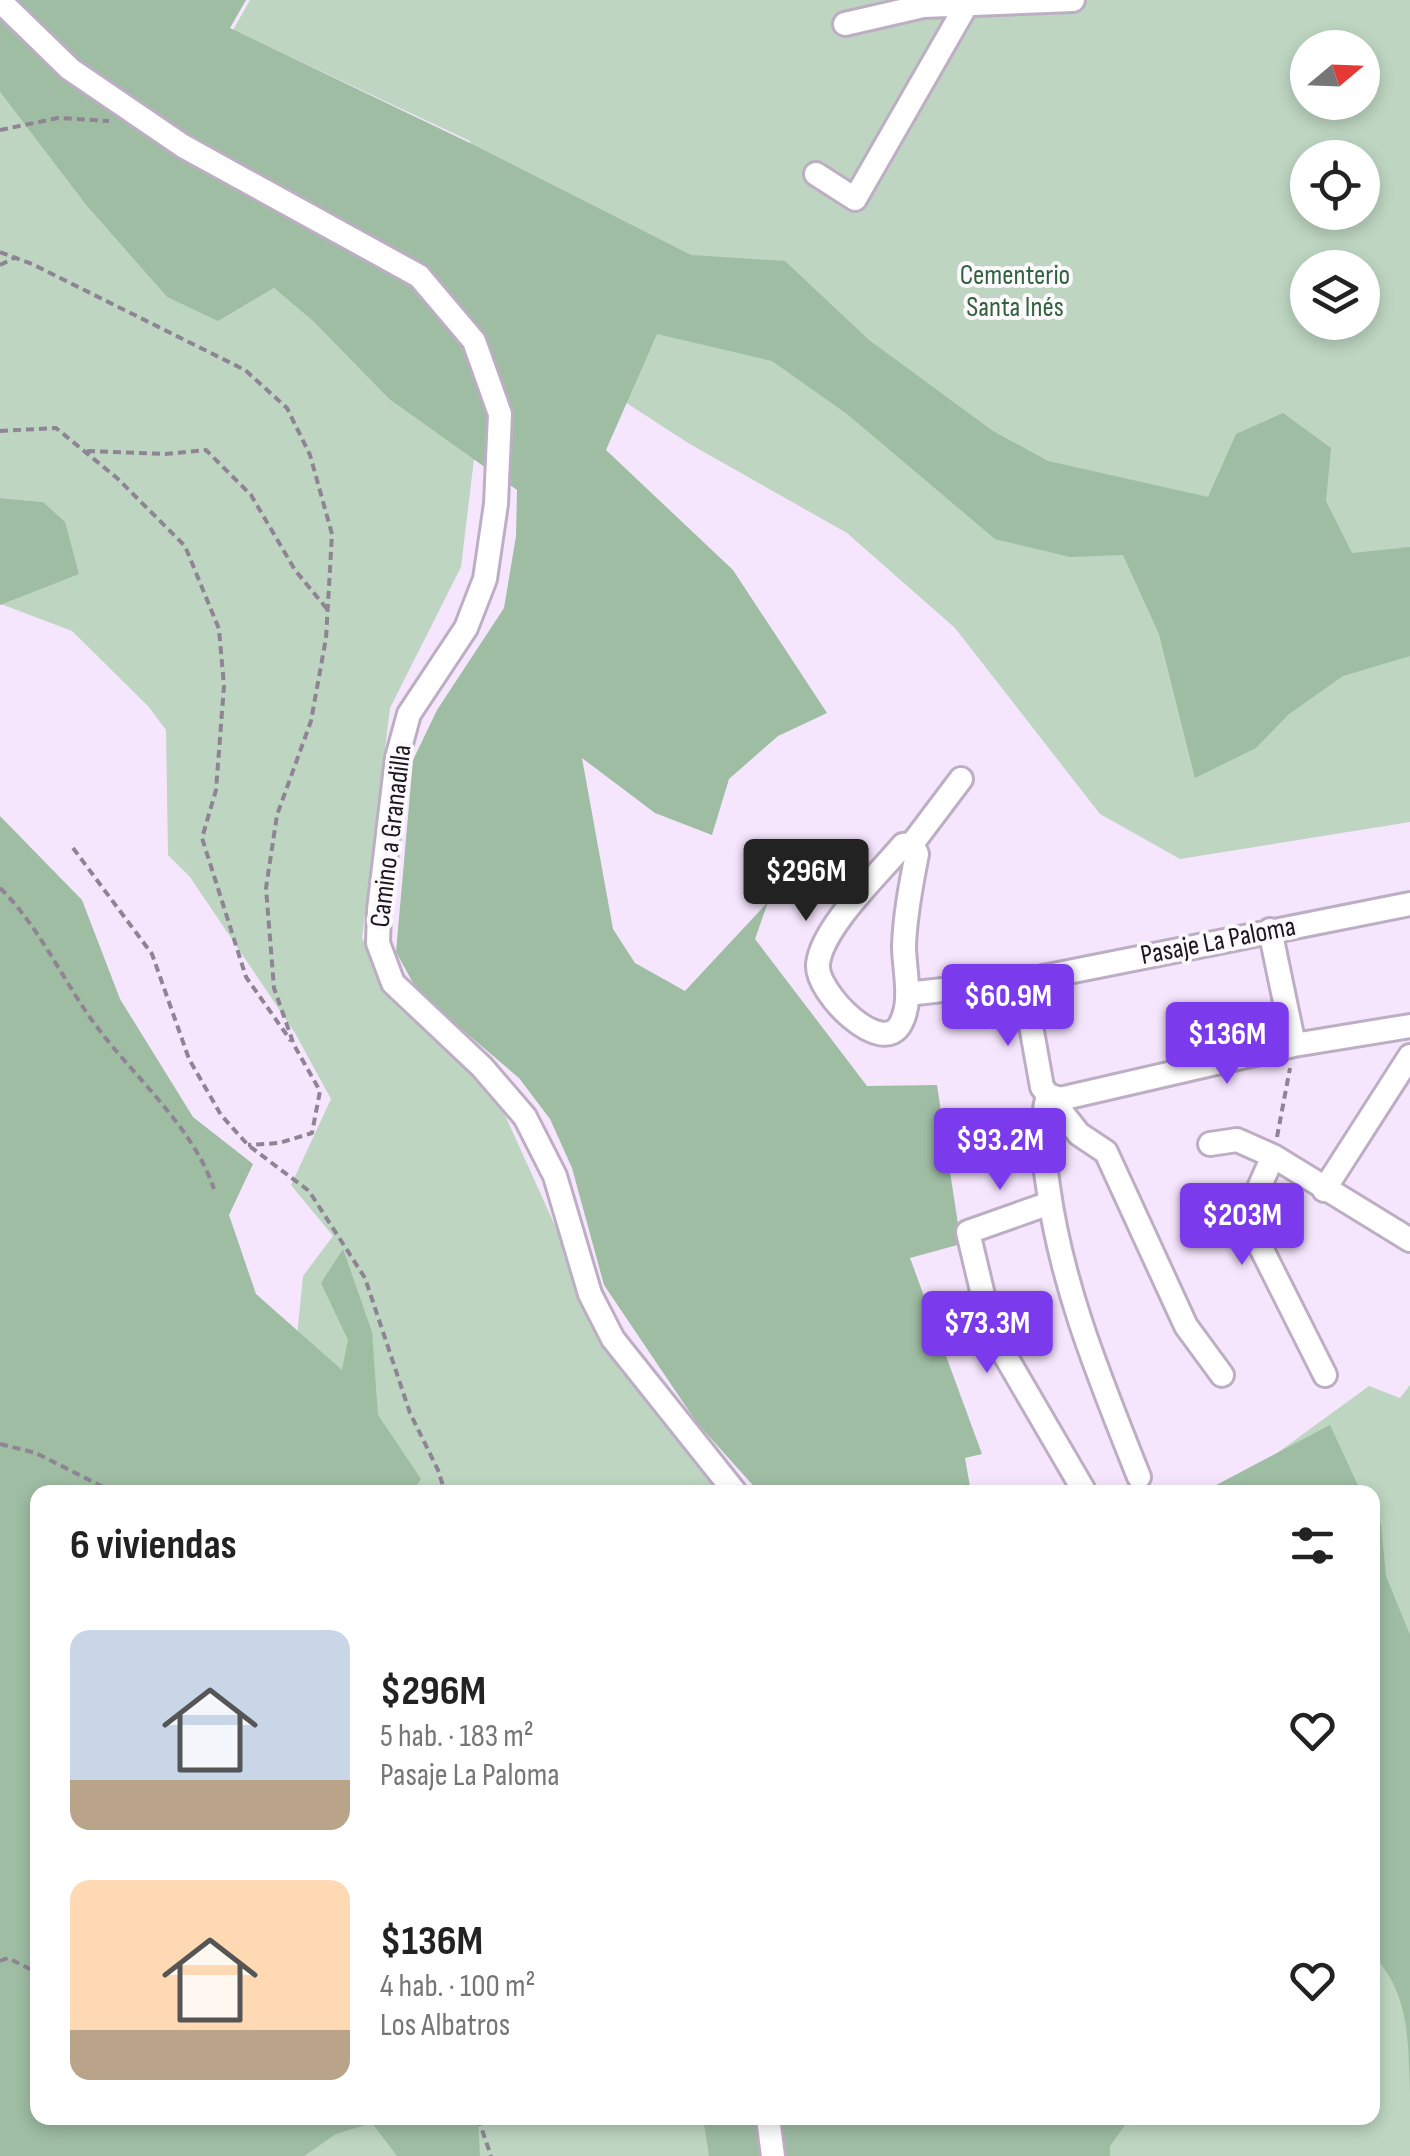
<!DOCTYPE html>
<html lang="es">
<meta charset="utf-8">
<style>
body{margin:0;font-family:"Sofia Sans Condensed",sans-serif;background:#f6f6f6;color:#222;height:100vh;display:flex;flex-direction:column;font-size:38px;white-space:nowrap}
*{box-sizing:border-box;margin:0}
p{font-size:32px;color:#767676}
.icon{flex:none;width:55px;height:55px;fill:none;stroke:currentColor;stroke-width:2;stroke-linecap:round;stroke-linejoin:round}
.map{position:relative;flex:1;overflow:hidden}
.sheet{position:absolute;left:30px;top:1485px;width:1350px;height:640px;display:flex;flex-direction:column;background:#fff;border-radius:20px;box-shadow:0 5px 15px #0003}
.sheet>*{flex:none}
.needle{width:65px;rotate:71deg}
.buttons{position:absolute;left:1290px;top:30px;display:grid;gap:20px}
.buttons a{display:grid;place-items:center;width:90px;height:90px;border-radius:50%;background:#fff;box-shadow:0 5px 15px #0003;font-size:50px}
.price{position:absolute;translate:-50% -85px;padding:0 22px;border-radius:10px;background:#7c3aed;color:#fff;font-size:32px;line-height:65px;filter:drop-shadow(0 2px 5px #0008)}
.price::after{content:'';position:absolute;left:50%;top:60px;width:30px;height:22px;margin-left:-15px;background:inherit;clip-path:polygon(0 0,100% 0,50% 100%)}
.price.active{background:#222;color:#fff}
ul{padding:0;list-style:none}
li{display:flex;align-items:center;gap:30px;height:250px;padding:0 40px}
li span{display:grid;place-items:center;flex:none;width:280px;height:200px;border-radius:20px;color:#555}
li>.icon{margin-inline-start:auto}
span .icon{width:120px;height:120px;fill:#fffc;stroke-width:1}
li b{font-size:42px}
h2{display:flex;justify-content:space-between;align-items:center;height:120px;padding:0 40px;font-size:42px}
.map>svg:first-child{display:block}
.green{fill:#bdd5c1;fill-rule:evenodd}
.forest{fill:#9ebda3}
.lines{fill:none;stroke-linecap:round;stroke-linejoin:round}
.minor-casing{stroke:#bdaec4;stroke-width:28}
.path{stroke:#8f8494;stroke-width:4;stroke-dasharray:8 5;stroke-linecap:butt}
.minor{stroke:#fff;stroke-width:22}
.labels{text-anchor:middle;dominant-baseline:central;stroke-width:8;stroke-linejoin:round;paint-order:stroke}
.park-label{font-size:28px;fill:#32623d;stroke:#fcf9fd}
.street-label{font-size:28px;fill:#1c161e;stroke:#fcf9fd}
</style>
<div class="map">
<svg width="1410" height="2156" viewBox="0 0 1410 2156">
<rect width="100%" height="100%" fill="#f6e6fd"/>
<path class="green" d="M250 0H1410V822L1180 859 1100 814 955 628 847 533 688 443 522 335 470 141 233 30ZM1308 48H1362V102H1308ZM1308 158H1362V212H1308ZM1308 268H1362V322H1308Z
M0 92 86 205 167 297 218 320 274 288 314 322 389 399 474 459 461 567 390 708 362 938 405 1011 499 1102 606 1338 729 1492H324L295 1356 303 1276 333 1236 291 1185 331 1099 295 1033 190 877 168 855 166 730 148 706 72 631 1 604 79 573 43 502 0 498Z
M1410 1385V2156H0V2025L38 2118H1372V1492H1224L1369 1386 1400 1398Z"/>
<path class="forest" d="M0 0H246L230 28 472 144 691 255 785 261 869 340 993 431 1048 461 1208 497 1236 434 1283 413 1331 448 1326 501 1352 553 1410 547V656L1343 676 1289 714 1256 748 1195 778 1159 634 1123 555 1070 557 995 539 847 414 772 361 657 334 606 450 733 570 827 713 778 736 729 779 712 835 655 813 582 758 613 929 635 963 685 991 768 902 755 939 867 1086 937 1085 961 1244 910 1258 982 1454 965 1458 971 1492H759L697 1423 604 1285 572 1168 550 1119 519 1078 418 992 396 952 413 760 437 710 504 608 516 536 517 490 389 399 314 322 274 288 218 321 167 297 86 205 0 92Z
M0 498 43 502 65 522 79 574 0 605Z
M0 816 82 900 120 999 193 1117 253 1164 229 1215 256 1294 342 1370 348 1340 321 1283 343 1249 372 1332 378 1415 421 1479 413 1492H38V2118H478L480 2156H397L372 2123 336 2134 304 2156H0Z
M1330 1425 1361 1492H1203Z
M1373 1510 1381 1524 1386 1576 1410 1635V2092C1408 2040 1410 1994 1373 1955Z
M703 2118H1130L1110 2146V2156H709Z"/>
<g class="lines">
<defs>
<path id="minor" d="M0 1 70 69 183 146 419 276 474 341 500 414 496 504 485 579 466 628 409 714 397 758 379 910 378 943 393 983 482 1067 525 1117 555 1176 590 1294 613 1339 735 1492
M845 24 923 6 1073 0
M816 174 855 199 967 4
M912 844 917 854C911 884 905 915 904 946 904 970 913 1000 901 1023 883 1060 815 992 818 964 822 927 879 874 903 845L912 844 961 779
M1270 930 1294 1045
M1023 981 1042 1087 1079 1134 1106 1152 1186 1326 1222 1375
M907 994 1023 981 1410 904
M1048 1095C1039 1130 1043 1151 1048 1186 1062 1289 1101 1381 1139 1477
M1048 1095 1060 1099 1294 1045 1410 1026
M1210 1144 1237 1140 1273 1156 1410 1240
M1273 1156 1255 1197 1249 1224 1325 1375
M1324 1190 1410 1056
M1050 1203 968 1232 992 1333 1083 1489
M768 2118 773 2156"/>
</defs>
<use href="#minor" class="minor-casing"/>
<path class="path" d="M0 130 58 118 109 121
M0 252 32 264 245 370 287 408 310 455 332 534 326 638 311 721 277 815 266 888 274 988 294 1045 320 1091 312 1133 279 1143 248 1145
M0 265 14 258
M0 431 56 428 117 478 185 546 219 629 224 686 216 790 202 838 246 977 291 1041
M87 451 165 454 206 450 251 495 295 570 327 609
M73 848 152 954 189 1059 221 1115 248 1145 309 1191 365 1278 410 1413 438 1470 445 1492
M0 888C41 928 63 982 97 1027 136 1079 193 1127 214 1189
M1277 1137 1290 1068
M0 1444 36 1453 113 1492
M0 1961 8 1958 38 1973
M478 2118 491 2156"/>
<use href="#minor" class="minor"/>
</g>
<g class="labels">
<g class="park-label">
<text x="1015" y="275">Cementerio<tspan x="1015" dy="32">Santa Inés</tspan></text>
</g>
<g class="street-label">
<text transform="translate(391 836) rotate(-83)">Camino a Granadilla</text>
<text transform="translate(1218 941) rotate(-11)">Pasaje La Paloma</text>
</g>
</g>
</svg>
<div class="buttons">
<a><svg class="needle" viewBox="-14 -14 28 28"><path d="M0-13l5 13h-10z" fill="#e53935"/><path d="M0 13l5-13h-10z" fill="#767676"/></svg></a>
<a><svg class="icon" aria-label="locate" viewBox="0 0 24 24"><circle cx="12" cy="12" r="6"/><path d="M12 2v4M12 18v4M2 12h4M18 12h4"/></svg></a>
<a><svg class="icon" aria-label="layers" viewBox="0 0 24 24"><path d="M12 4l9 5-9 5-9-5zM3 14l9 5 9-5"/></svg></a>
</div>
<b class="price active" style="left:806px;top:924px">$296M</b>
<b class="price" style="left:1008px;top:1049px">$60.9M</b>
<b class="price" style="left:1227px;top:1087px">$136M</b>
<b class="price" style="left:1000px;top:1193px">$93.2M</b>
<b class="price" style="left:1242px;top:1268px">$203M</b>
<b class="price" style="left:987px;top:1376px">$73.3M</b>
<section class="sheet">
<h2>6 viviendas<svg class="icon" aria-label="filters" viewBox="0 0 24 24"><path d="M4 7h16M4 17h16"/><circle cx="9" cy="7" r="2"/><circle cx="15" cy="17" r="2"/></svg></h2>
<ul>
<li><span style="background:linear-gradient(#c9d6e8 75%,#b9a48a 0)"><svg class="icon" aria-label="home" viewBox="0 0 24 24"><path d="M3 11l9-7 9 7M6 9v11h12V9"/></svg></span><div><b>$296M</b><p>5 hab. · 183 m²</p><p>Pasaje La Paloma</p></div><svg class="icon" aria-label="heart" viewBox="0 0 24 24"><path d="M12 20l-8-8c-3-5 5-10 8-4 3-6 11-1 8 4z"/></svg></li>
<li><span style="background:linear-gradient(#ffd9b3 75%,#b9a48a 0)"><svg class="icon" aria-label="home" viewBox="0 0 24 24"><path d="M3 11l9-7 9 7M6 9v11h12V9"/></svg></span><div><b>$136M</b><p>4 hab. · 100 m²</p><p>Los Albatros</p></div><svg class="icon" aria-label="heart" viewBox="0 0 24 24"><path d="M12 20l-8-8c-3-5 5-10 8-4 3-6 11-1 8 4z"/></svg></li>
</ul>
</section>
</div>
